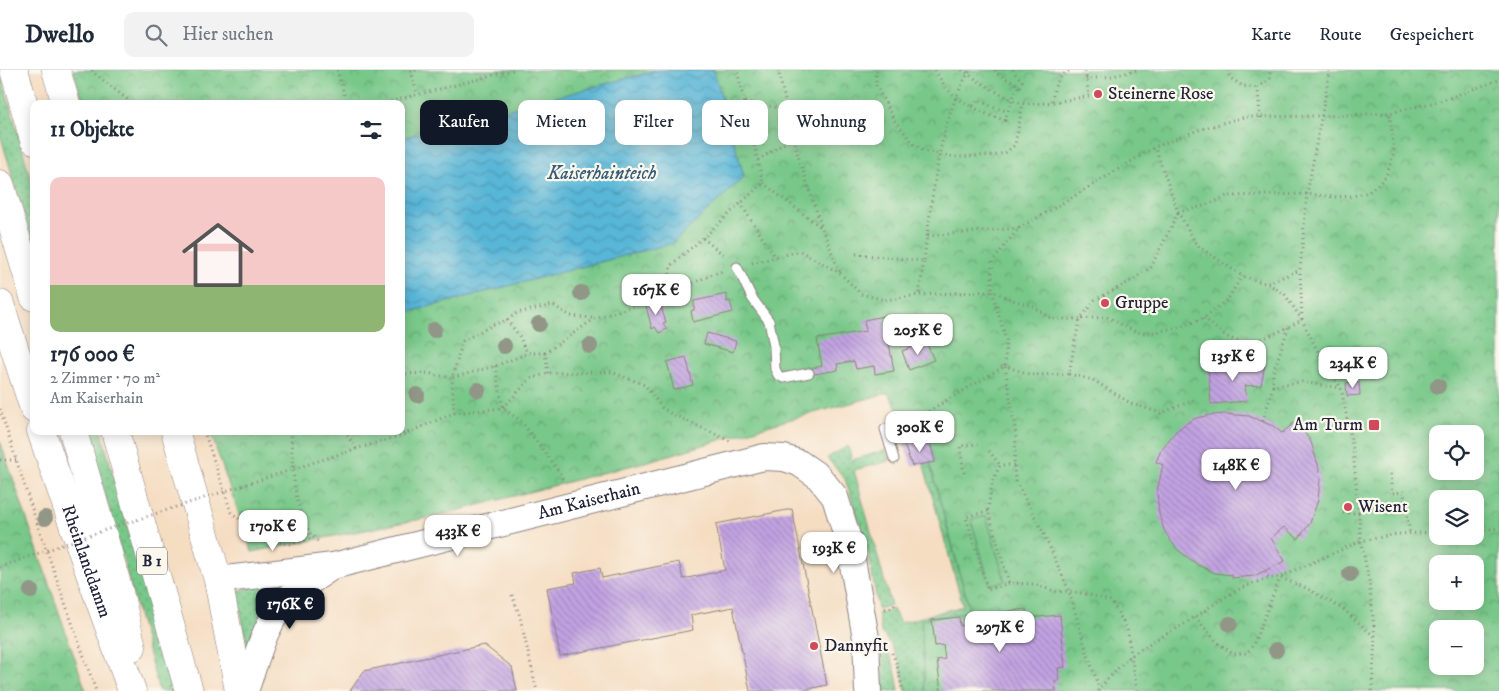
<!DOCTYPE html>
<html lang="de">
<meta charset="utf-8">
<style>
body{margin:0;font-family:"IM FELL DW Pica",serif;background:#f2f2f3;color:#1f2937;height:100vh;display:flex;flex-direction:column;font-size:19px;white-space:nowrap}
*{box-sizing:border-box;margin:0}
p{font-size:16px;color:#747a83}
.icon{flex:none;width:28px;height:28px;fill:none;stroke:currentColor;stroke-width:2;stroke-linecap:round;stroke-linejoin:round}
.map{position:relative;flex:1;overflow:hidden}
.drawer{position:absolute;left:30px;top:30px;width:375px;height:335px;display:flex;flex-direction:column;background:#fff;border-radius:10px;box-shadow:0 2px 12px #0003}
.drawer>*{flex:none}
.top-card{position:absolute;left:420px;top:30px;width:475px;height:45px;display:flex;gap:10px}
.fabs{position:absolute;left:1429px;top:355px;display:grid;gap:10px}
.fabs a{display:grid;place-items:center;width:55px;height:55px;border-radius:10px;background:#fff;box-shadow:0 2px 12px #0003;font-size:25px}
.price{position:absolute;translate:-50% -42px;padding:0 11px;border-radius:10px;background:#fff;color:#222;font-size:16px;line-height:32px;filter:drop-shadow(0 1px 2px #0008)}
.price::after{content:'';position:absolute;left:50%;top:30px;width:15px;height:11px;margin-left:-8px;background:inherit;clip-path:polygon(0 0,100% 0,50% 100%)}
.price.selected{background:#111827;color:#fff}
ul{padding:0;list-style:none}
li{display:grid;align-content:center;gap:10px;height:265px;padding:0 20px}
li+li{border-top:1px solid #e0e1e3}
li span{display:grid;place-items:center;height:155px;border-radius:10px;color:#555}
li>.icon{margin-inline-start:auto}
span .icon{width:90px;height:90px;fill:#fffc;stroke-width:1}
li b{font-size:21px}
h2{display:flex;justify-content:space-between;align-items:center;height:60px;padding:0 20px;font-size:21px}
.chip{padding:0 18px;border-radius:10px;background:#fff;box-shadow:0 2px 12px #0003;font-size:18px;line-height:45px}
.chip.selected{background:#111827;color:#fff}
header{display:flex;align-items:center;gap:30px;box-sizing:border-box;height:70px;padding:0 25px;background:#fff;border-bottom:1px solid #e0e1e3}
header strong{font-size:24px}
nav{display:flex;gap:28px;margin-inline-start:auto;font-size:18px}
.search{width:350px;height:45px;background:#f2f2f3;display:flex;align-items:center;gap:12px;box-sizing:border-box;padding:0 18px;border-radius:10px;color:#747a83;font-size:19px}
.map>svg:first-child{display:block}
.grass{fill:url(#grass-dots);stroke:#4d7562}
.park{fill:url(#park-crowns);stroke:#4d7562;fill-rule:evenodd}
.pitch{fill:#78c889;stroke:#4d7562}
.water{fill:url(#water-waves);stroke:#3e6c89}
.building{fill:url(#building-back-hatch)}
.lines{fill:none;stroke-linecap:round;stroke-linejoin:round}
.lane-casing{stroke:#8c807e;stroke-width:11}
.secondary-casing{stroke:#8c807e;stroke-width:28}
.primary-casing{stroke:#8c807e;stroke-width:29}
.path{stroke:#8c807e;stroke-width:3;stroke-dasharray:1 4;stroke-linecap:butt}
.lane{stroke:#fff;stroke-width:9}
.secondary{stroke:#fff;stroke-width:26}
.primary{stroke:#fff;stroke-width:28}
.path-bridge{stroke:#8c807e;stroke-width:3;stroke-dasharray:1 4;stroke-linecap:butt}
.tree{fill:#919687}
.poi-dot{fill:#d1495b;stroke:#fbf7ec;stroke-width:2}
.labels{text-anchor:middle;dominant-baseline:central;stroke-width:4.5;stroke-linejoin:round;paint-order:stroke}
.shield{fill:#fbf7ec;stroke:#636270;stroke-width:1}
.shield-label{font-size:16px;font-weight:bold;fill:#22223b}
.poi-label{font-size:18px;fill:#22223b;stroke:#fbf7ec;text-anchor:start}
.street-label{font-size:18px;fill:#22223b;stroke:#fbf7ec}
.water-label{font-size:19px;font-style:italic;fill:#385d79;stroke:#fbf7ec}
</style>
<header>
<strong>Dwello</strong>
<div class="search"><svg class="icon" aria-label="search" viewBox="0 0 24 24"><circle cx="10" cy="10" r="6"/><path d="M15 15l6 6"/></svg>Hier suchen</div>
<nav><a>Karte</a><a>Route</a><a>Gespeichert</a></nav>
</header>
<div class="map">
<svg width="1499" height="621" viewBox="0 0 1499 621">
<defs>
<pattern id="grass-dots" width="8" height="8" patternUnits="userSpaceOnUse" patternTransform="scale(1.25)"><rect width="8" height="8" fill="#78c889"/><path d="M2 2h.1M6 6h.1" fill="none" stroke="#62a271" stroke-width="1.8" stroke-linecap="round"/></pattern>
<pattern id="park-crowns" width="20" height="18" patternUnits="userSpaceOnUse" patternTransform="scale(1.25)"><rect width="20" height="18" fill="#78c889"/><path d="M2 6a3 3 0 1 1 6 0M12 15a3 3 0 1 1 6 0" fill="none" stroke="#62a271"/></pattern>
<pattern id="water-waves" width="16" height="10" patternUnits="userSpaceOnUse" patternTransform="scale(1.25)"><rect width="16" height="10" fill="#59b6d7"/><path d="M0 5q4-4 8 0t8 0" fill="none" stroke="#4994b0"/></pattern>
<pattern id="building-back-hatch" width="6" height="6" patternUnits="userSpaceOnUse" patternTransform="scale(1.25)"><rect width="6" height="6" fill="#c2a3e2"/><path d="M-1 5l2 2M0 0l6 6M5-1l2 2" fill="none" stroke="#9d84b8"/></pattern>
</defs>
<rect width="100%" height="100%" fill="#fbf7ec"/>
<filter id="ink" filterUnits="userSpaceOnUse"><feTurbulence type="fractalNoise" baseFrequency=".02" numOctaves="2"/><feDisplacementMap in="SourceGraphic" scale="10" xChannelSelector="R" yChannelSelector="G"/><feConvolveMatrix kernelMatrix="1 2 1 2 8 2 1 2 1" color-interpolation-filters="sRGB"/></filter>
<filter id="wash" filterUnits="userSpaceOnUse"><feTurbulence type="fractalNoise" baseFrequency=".0096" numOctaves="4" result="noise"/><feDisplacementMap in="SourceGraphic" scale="20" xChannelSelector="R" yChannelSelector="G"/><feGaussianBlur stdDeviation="1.12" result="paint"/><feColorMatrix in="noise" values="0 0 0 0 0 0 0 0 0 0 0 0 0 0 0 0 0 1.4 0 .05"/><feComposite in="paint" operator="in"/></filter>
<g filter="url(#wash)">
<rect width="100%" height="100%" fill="#f5ddc2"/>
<path class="grass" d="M0 0 34 121V178L0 64Z
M88 361H101L173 621H159Z
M848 376 852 390 886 380 889 391 854 400 891 535 878 539 870 490 859 450 845 409 827 388Z
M930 393 970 542 921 551 925 621H906L900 593 891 575 881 562 878 543 893 539 900 553 963 536 924 396V394Z
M303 505 248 580 237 521Z
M882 577C895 586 896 606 899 621H884Z"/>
<path class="park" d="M73 0H1499V621H925L921 550 970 541 930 393 935 391 930 373 915 372 907 354 888 323 788 350 656 389 437 446 252 482 210 361H401V34H84ZM1438 364H1475V401H1438ZM1438 429H1475V466H1438ZM1438 494H1475V531H1438ZM1438 559H1475V596H1438Z
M0 371 86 621H0Z"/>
<path class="pitch" d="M986 446 1005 511 990 515 971 450Z"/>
<path class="water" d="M658 0H714L744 107 673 173 401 244V68Z"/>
<g id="blocks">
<path class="building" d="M727 224V232L730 231 733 242 693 252 691 241 694 240V231Z
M658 228 666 252 663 253 667 259 659 263 655 257 652 259 646 236Z
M884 246 894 301 875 304 874 296 856 299 854 291 837 294 838 300 809 305 808 299 822 296 817 269 866 261 864 250Z
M707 263 736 271 733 282 704 274Z
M926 272 934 290 909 300 902 281Z
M686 287 693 315 674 320 667 292Z
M1265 294 1261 315 1245 316 1247 331 1211 334 1208 298Z
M1359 312 1360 325 1347 326 1346 313Z
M1225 344 1249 346 1273 356 1282 363 1296 351 1311 372 1319 398 1320 410 1318 430 1310 453 1298 469 1284 457 1271 468 1285 491 1254 506 1232 508V505L1215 503 1198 495 1178 480 1170 470 1164 460 1159 444 1157 421 1163 395 1156 392 1161 380 1176 361 1185 354 1196 348 1210 345Z
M903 372H930L935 392 912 396Z
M792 439 827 615 799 621H750L733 537 691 545 693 560 560 586 547 518 576 513 574 503 600 498 602 508 679 492 683 509 725 500 716 454Z
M1026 539 1027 548 1060 545 1065 597 1058 598 1059 611H1055L1056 621H941L937 590 945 589 943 575 935 576 932 550 959 547 960 556 974 554 973 546Z
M484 575 512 597 517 621H350L364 601Z"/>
</g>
</g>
<g filter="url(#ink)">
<use href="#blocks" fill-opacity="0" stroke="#8c807e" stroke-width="1"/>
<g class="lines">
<defs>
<path id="lane" d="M737 197 752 228 769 251 774 276 775 299 778 305 783 308 809 303
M885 359 894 389"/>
<g id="secondary">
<path id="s1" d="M218 510 333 496 764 387 784 388 799 393 818 406 835 427 849 473 866 568 868 621"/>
<path d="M245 621C257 588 265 548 293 524 304 514 319 506 331 497"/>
</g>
<g id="primary">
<path d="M14 0 34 70"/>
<path d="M56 0 66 34"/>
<path d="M0 114 34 227"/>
<path d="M0 234 34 339"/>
<path id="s2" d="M41 361 89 501 132 621"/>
<path d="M73 361 118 518 132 577"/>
<path d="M115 361 189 621"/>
<path d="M175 361 218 510 239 621"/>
</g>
</defs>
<use href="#lane" class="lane-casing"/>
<use href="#secondary" class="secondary-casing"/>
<use href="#primary" class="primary-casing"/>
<path class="path" d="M92 0 93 2 133 34
M337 0 347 34
M416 0 411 1 417 24
M778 0 798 86 822 158 840 203
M876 0V15L894 50 914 74 924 81 955 87 996 85 1005 83 1015 75 1023 33
M935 0C946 20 952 26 972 37L978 30 995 38 1008 41 1015 22 1020 16
M962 0C977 10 1006 30 1023 33 1038 36 1072 29 1089 26L1085 0
M995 0 996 3 1020 16 1022 11 1012 0
M1229 0 1230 8 1243 16 1258 18
M1086 9 1113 6 1137 0
M1052 31C1054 17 1057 6 1071 0
M745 32 787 39
M381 34 514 0
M972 37 991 46 1005 50 1008 41
M1260 48 1258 18 1270 8V0
M758 90 794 67
M763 113 822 158
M740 133 775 187
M1178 142 1204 136 1227 126 1307 124 1337 127 1353 126 1369 122 1386 107 1394 82 1390 43
M1178 143 1151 197 1131 211 1095 230 1080 249H1052L1032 236 1013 230 992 221 1006 270 1005 296 1032 305 1069 304 1075 271 1080 249 1107 247 1136 262 1150 263 1180 257 1204 248 1228 229 1242 206
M1019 158 1056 137 1155 77 1201 59 1244 47 1321 46 1390 43 1440 31 1499 10
M927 166C935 109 940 50 970 0
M703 168 726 187
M856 184 924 191 919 225
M752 193 800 181 840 203 861 224 885 230 919 225 992 221V192L1019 158 927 166 924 191
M1268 213 1300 200
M667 224 671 195 703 168 763 113 737 0
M1204 248C1212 254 1224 266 1232 269 1256 278 1282 259 1302 250
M1302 249 1300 200 1307 124 1330 0
M507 250 520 267 524 278 529 283
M545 283H529L495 296 452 308 463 271 492 255 507 250 517 243 553 235 570 246 593 248
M495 296 503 338 522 352 560 403 564 412
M548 303 545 283 594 249 667 225 713 204 724 201
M401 304 427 303 452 308 454 343
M1069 304 1093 310 1132 334 1161 343 1194 330
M1273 316V302L1289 256
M0 339 30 433 96 621
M1263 351 1273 316 1302 312 1341 318
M907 354 1005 296 1016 365 1014 395 1015 410 1044 464 1069 521 1084 573 1099 618
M204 361 231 442 265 471 290 474 312 468
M291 361C292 391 293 455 320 473
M345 361 356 379
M989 381 1000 395
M346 382 402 365 454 343 503 338 530 309 548 303 612 302 645 315 662 338 672 344 730 371
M0 390H16
M1014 395H1000L992 412 988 441 1009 513 1033 514 1057 522 1069 521 1086 524 1111 531 1127 558 1137 621
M964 403 960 376 978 374
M1390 404 1392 423 1404 422 1410 464
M988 441 966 447 988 520 1009 513
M1343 443H1359
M1475 461 1499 458
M1265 502 1269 508
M1281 508 1304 517 1343 539 1375 567
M512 525 519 543 537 621
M885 539 892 537 896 533
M1195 547 1217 572 1233 584 1248 583 1254 573 1280 508
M892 583 897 595 903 621
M1098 621 1099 619C1109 608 1120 595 1131 586 1146 574 1165 565 1181 556 1212 537 1242 510 1280 507L1361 471 1353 379 1341 318 1321 288 1302 250 1284 223 1268 214 1242 206 1197 175 1178 142 1155 77
M1372 621 1375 567 1369 511 1361 471 1398 464 1438 462"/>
<use href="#lane" class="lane"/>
<use href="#secondary" class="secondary"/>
<use href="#primary" class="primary"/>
<path class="path-bridge" d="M0 497 90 465 346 382"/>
</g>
<g class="tree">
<circle cx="581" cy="223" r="8"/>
<circle cx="539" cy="254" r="8"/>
<circle cx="434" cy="260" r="8"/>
<circle cx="504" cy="276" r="8"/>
<circle cx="590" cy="276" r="8"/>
<circle cx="1438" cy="316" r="8"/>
<circle cx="478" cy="320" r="8"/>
<circle cx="417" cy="325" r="8"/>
<circle cx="45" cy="448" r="8"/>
<circle cx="1350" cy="504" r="8"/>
<circle cx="31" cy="521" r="8"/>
<circle cx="1230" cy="554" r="8"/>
<circle cx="1276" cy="580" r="8"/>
</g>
</g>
<g class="poi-dot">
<circle cx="1098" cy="24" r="5"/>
<circle cx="1105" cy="233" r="5"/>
<rect x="1368" y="349" width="12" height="12" rx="2.5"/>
<circle cx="1348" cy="437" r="5"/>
<circle cx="814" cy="576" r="5"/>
</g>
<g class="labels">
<rect class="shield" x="137" y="477.5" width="30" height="27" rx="4"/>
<g class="shield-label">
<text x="152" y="491">B 1</text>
</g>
<g class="poi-label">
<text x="1108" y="24">Steinerne Rose</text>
<text x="1115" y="233">Gruppe</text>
<text x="1363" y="355" text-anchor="end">Am Turm</text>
<text x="1358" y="437">Wisent</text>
<text x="824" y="576">Dannyfit</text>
</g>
<g class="street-label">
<text stroke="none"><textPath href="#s1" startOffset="380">Am Kaiserhain</textPath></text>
<text stroke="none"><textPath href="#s2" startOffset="138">Rheinlanddamm</textPath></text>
</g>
<g class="water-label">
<text x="602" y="103">Kaiserhainteich</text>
</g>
</g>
</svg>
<div class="fabs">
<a><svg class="icon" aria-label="locate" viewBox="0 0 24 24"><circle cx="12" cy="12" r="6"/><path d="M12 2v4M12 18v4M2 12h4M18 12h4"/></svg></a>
<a><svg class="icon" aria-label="layers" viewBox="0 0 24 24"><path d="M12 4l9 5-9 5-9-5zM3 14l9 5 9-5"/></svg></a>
<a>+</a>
<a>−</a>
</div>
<b class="price" style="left:656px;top:246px">167K €</b>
<b class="price" style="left:918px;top:286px">205K €</b>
<b class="price" style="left:1233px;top:312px">135K €</b>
<b class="price" style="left:1353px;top:319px">234K €</b>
<b class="price" style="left:920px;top:383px">300K €</b>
<b class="price" style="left:1236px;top:421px">148K €</b>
<b class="price" style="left:273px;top:482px">170K €</b>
<b class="price" style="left:458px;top:487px">433K €</b>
<b class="price" style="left:834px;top:504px">193K €</b>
<b class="price selected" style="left:290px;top:560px">176K €</b>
<b class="price" style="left:1000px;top:583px">297K €</b>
<div class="top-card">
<a class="chip selected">Kaufen</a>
<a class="chip">Mieten</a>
<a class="chip">Filter</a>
<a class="chip">Neu</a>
<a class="chip">Wohnung</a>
</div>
<section class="drawer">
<h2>11 Objekte<svg class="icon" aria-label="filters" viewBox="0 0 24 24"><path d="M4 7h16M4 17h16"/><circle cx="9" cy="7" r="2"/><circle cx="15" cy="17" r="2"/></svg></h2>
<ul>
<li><span style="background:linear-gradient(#f6c9c9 70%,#8fb573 0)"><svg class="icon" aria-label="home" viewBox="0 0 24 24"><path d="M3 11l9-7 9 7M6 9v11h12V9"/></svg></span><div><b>176 000 €</b><p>2 Zimmer · 70 m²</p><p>Am Kaiserhain</p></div></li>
</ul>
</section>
</div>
